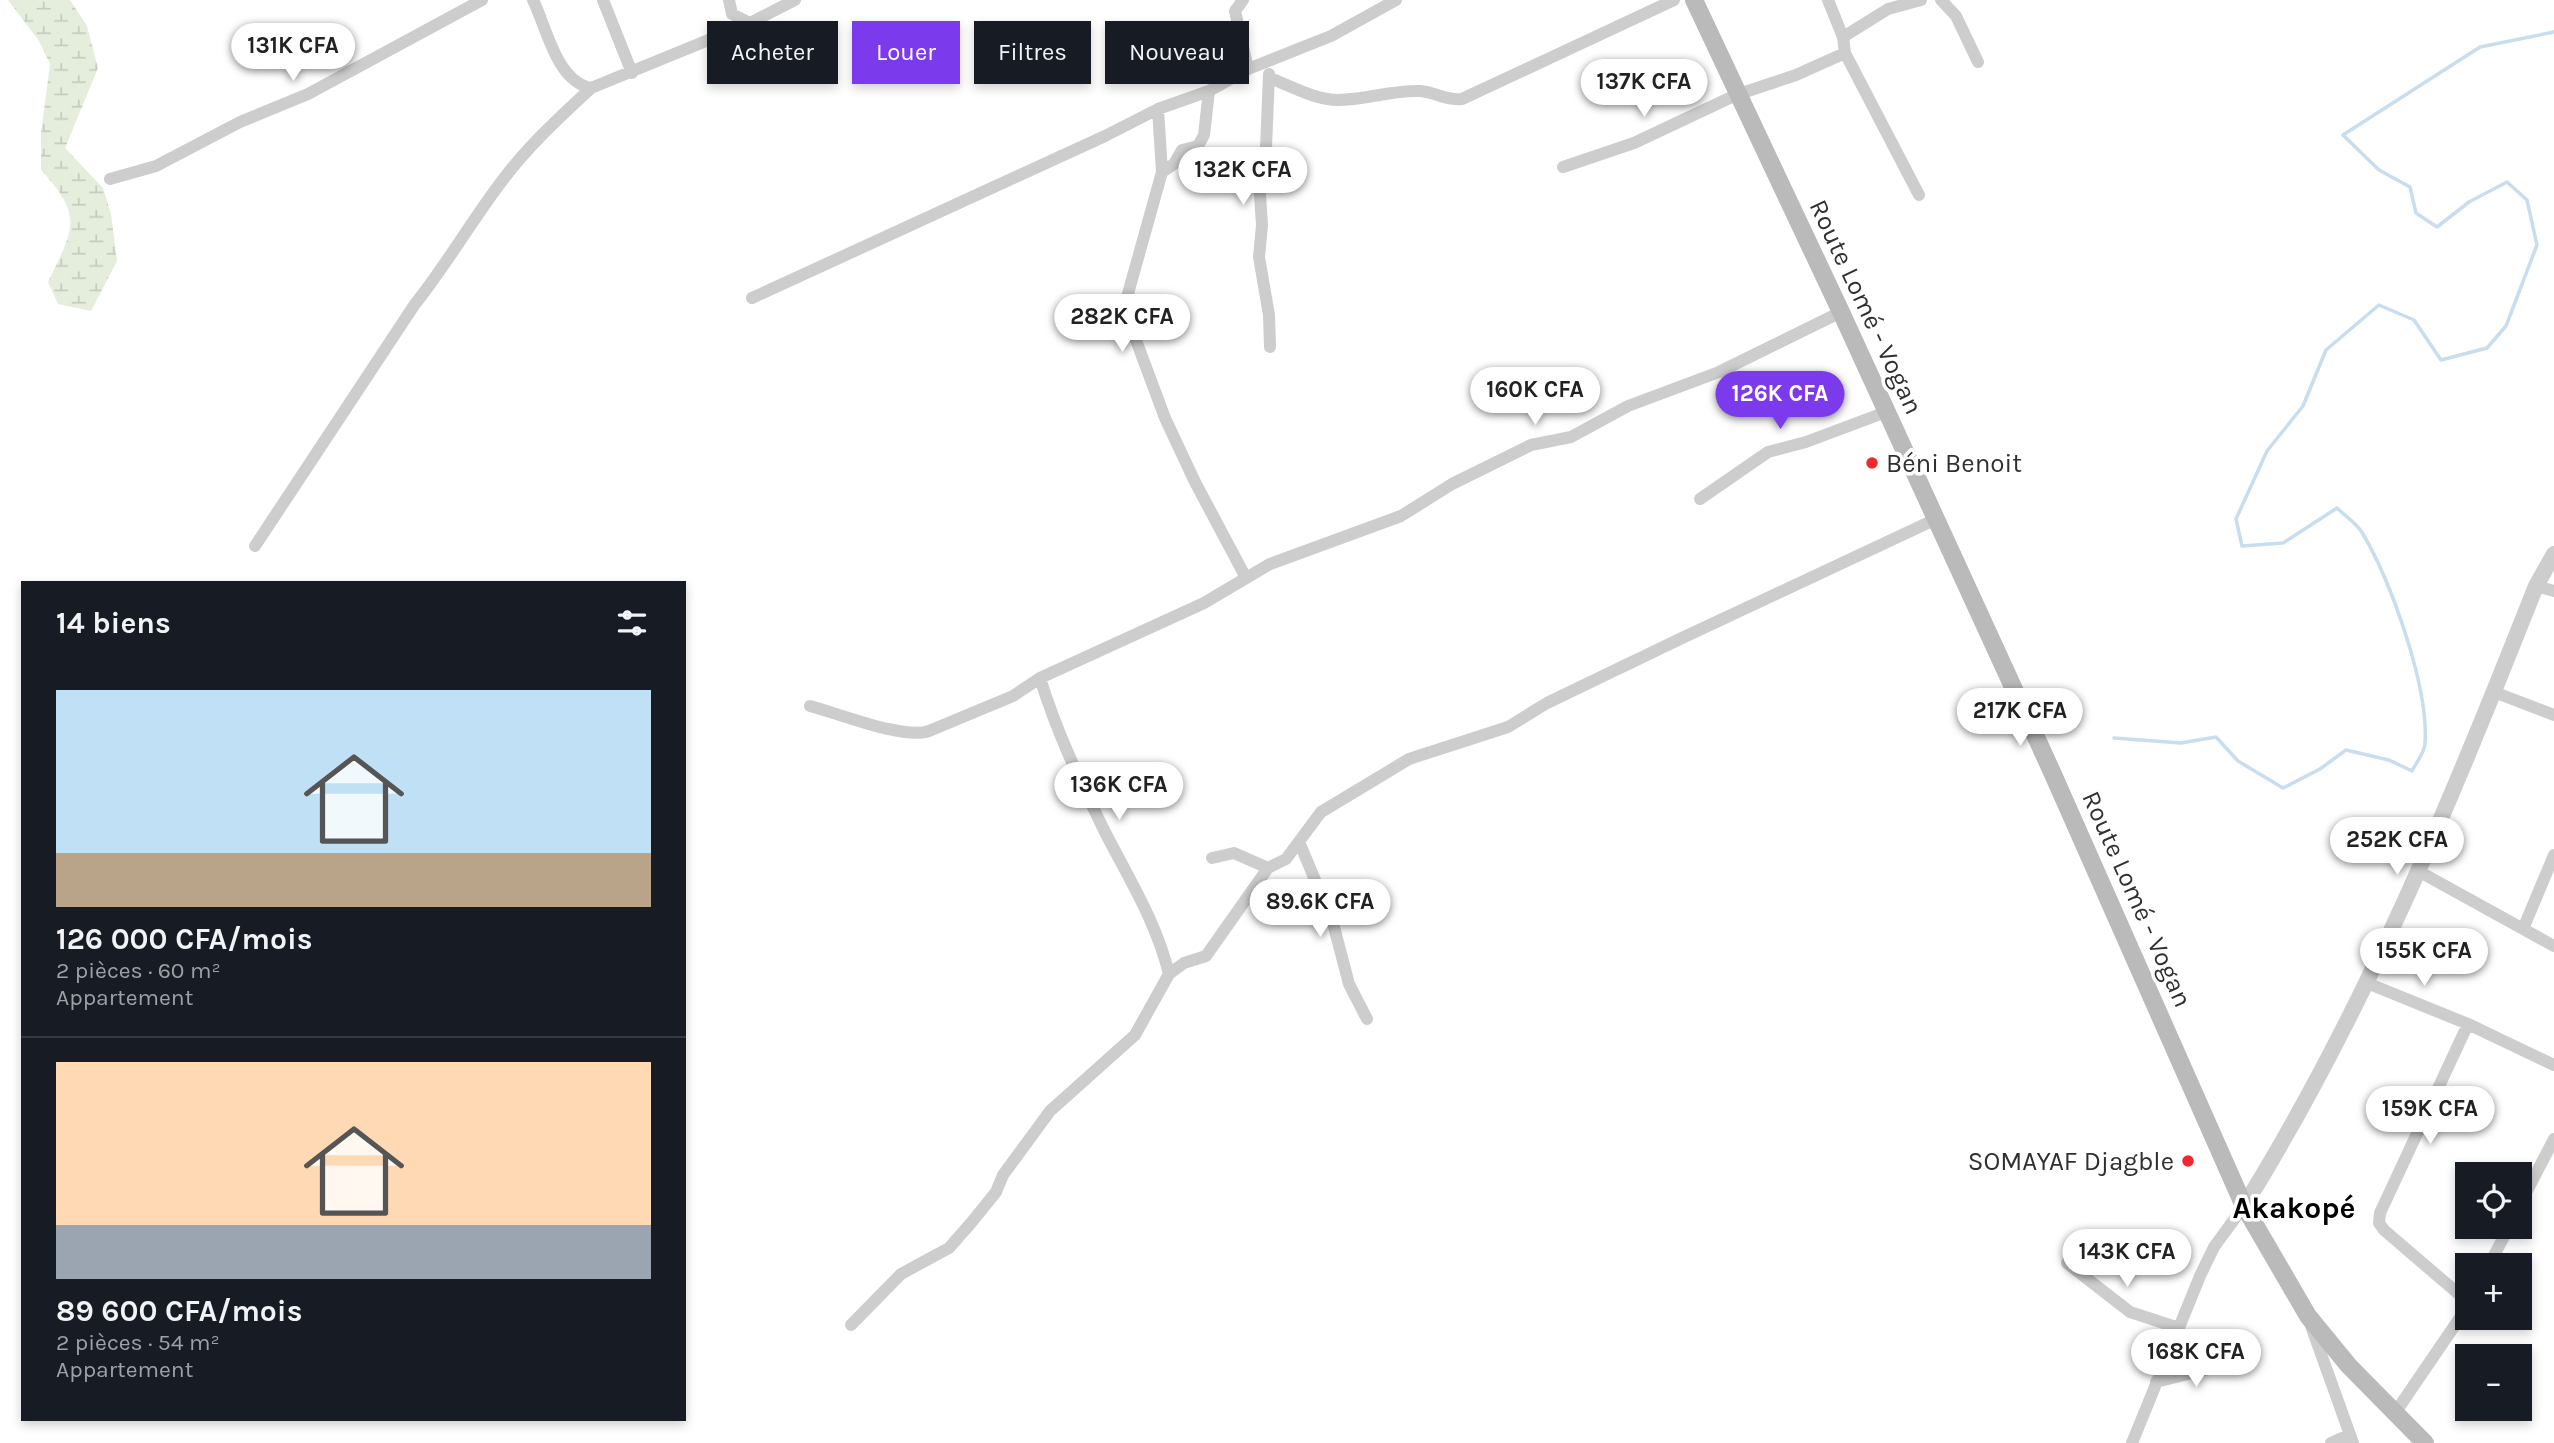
<!DOCTYPE html>
<html lang="fr">
<meta charset="utf-8">
<style>
body{margin:0;font-family:Karla,sans-serif;background:#242831;color:#f1f3f6;height:100vh;display:flex;flex-direction:column;font-size:26px;white-space:nowrap}
*{box-sizing:border-box;margin:0}
p{font-size:23px;color:#9ea1a6}
.icon{flex:none;width:38px;height:38px;fill:none;stroke:currentColor;stroke-width:2;stroke-linecap:round;stroke-linejoin:round}
.map{position:relative;flex:1;overflow:hidden}
.details{position:absolute;left:21px;top:581px;width:665px;height:840px;display:flex;flex-direction:column;background:#171b24;border-radius:0px;box-shadow:0 4px 10px #0003}
.details>*{flex:none}
.hud{position:absolute;left:707px;top:21px;width:665px;height:63px;display:flex;gap:14px}
.fabs{position:absolute;left:2455px;top:1162px;display:grid;gap:14px}
.fabs a{display:grid;place-items:center;width:77px;height:77px;border-radius:0px;background:#171b24;box-shadow:0 4px 10px #0003;font-size:35px}
.price{position:absolute;translate:-50% -60px;padding:0 16px;border-radius:24px;background:#fff;color:#222;font-size:23px;line-height:46px;filter:drop-shadow(0 2px 4px #0008)}
.price::after{content:'';position:absolute;left:50%;top:42px;width:21px;height:16px;margin-left:-10px;background:inherit;clip-path:polygon(0 0,100% 0,50% 100%)}
.price.active{background:#7c3aed;color:#fff}
ul{padding:0;list-style:none}
li{display:grid;align-content:center;gap:14px;height:371px;padding:0 35px}
li+li{border-top:2px solid #363941}
li span{display:grid;place-items:center;height:217px;border-radius:0px;color:#555}
li>.icon{margin-inline-start:auto}
span .icon{width:126px;height:126px;fill:#fffc;stroke-width:1}
li b{font-size:30px}
h2{display:flex;justify-content:space-between;align-items:center;height:84px;padding:0 35px;font-size:30px}
.tag{padding:0 24px;border-radius:0px;background:#171b24;box-shadow:0 4px 10px #0003;font-size:24px;line-height:63px}
.tag.active{background:#7c3aed;color:#fff}
.map>svg:first-child{display:block}
.wetland{fill:url(#wetland-marsh)}
.lines{fill:none;stroke-linecap:round;stroke-linejoin:round}
.stream{stroke:#c8ddee;stroke-width:3.5}
.minor{stroke:#cdcdcd;stroke-width:12}
.tertiary{stroke:#cdcdcd;stroke-width:16}
.secondary{stroke:#bababa;stroke-width:18}
.poi-dot{fill:#ef292d;stroke:#fff;stroke-width:2.5}
.labels{text-anchor:middle;dominant-baseline:central;stroke-width:7;stroke-linejoin:round;paint-order:stroke}
.street-label{font-size:26px;fill:#303030;stroke:#fff}
.poi-label{font-size:26px;fill:#303030;stroke:#fff;text-anchor:start}
.quarter-label{font-size:30px;font-weight:bold;fill:#000;stroke:#fff}
</style>
<div class="map">
<svg width="2554" height="1443" viewBox="0 0 2554 1443">
<defs>
<pattern id="wetland-marsh" width="20" height="14" patternUnits="userSpaceOnUse" patternTransform="scale(1.75)"><rect width="20" height="14" fill="#e5eedd"/><path d="M1 5h8M5 5V1M11 12h8M15 12V8" fill="none" stroke="#c5ccbe"/></pattern>
</defs>
<rect width="100%" height="100%" fill="#fff"/>
<path class="wetland" d="M8 0H70L87 26 98 68 65 148 103 188 111 214 117 261 91 311 58 304 48 282C73 229 85 218 41 170V133L50 64 39 41Z"/>
<g class="lines">
<path class="stream" d="M2114 738 2181 743 2216 737 2238 761 2283 788 2320 769 2346 750 2389 760 2412 771C2416 763 2425 752 2425 743 2429 687 2391 582 2363 534 2358 524 2345 516 2337 508L2283 543 2242 546 2236 519 2267 451 2303 406 2326 350 2379 305 2414 320 2441 360 2487 348 2506 326 2537 245 2527 200 2507 182 2469 202 2437 227 2416 213 2410 187 2379 170 2343 135 2480 47 2554 32"/>
<path class="minor" d="M533 0C547 28 556 81 591 88L750 23 795 0
M603 0 632 73
M729 0 732 14 750 23
M1243 0 1235 11 1248 69
M1828 0 1843 37 1845 53 1919 195
M1941 0 1956 16 1978 62
M1843 37 1888 9 1921 0
M1269 74 1266 148 1259 179 1262 225 1259 257 1269 315 1270 347
M1270 78C1291 86 1315 100 1338 100 1365 100 1392 90 1420 91 1435 92 1447 101 1462 99L1674 0
M1158 109 1162 172 1124 308 1165 418 1195 482 1245 576
M1563 167 1634 143 1736 95 1796 75 1845 53
M1162 172 1174 164 1182 150 1198 146 1204 135 1209 91
M110 179 156 166 240 122 308 94 482 0
M752 298 1105 136 1158 109 1209 91 1248 69 1331 36 1396 0
M1700 499 1768 452 1806 442 1886 412
M255 546 415 304C448 263 473 218 505 177 530 144 561 116 591 88
M2536 586 2554 591
M1040 678C1057 733 1080 781 1105 832 1129 879 1156 921 1169 974
M2494 692 2554 715
M810 706C838 713 903 740 929 731L1013 696 1040 678 1204 603 1270 564 1401 516 1452 484 1531 445 1571 437 1628 406 1719 372 1841 312
M1300 844 1333 923 1349 984 1367 1019
M1212 858 1234 853 1268 868
M2420 872 2554 946
M2523 929 2554 855
M2367 983 2468 1024
M2520 1204 2554 1139
M2067 1263 2130 1312 2179 1328
M2489 1265 2509 1227
M2468 1302 2384 1230 2379 1223 2380 1213 2468 1024 2554 1065
M2310 1323 2353 1443
M851 1325 901 1274 949 1248 971 1223 996 1192 1003 1175 1050 1111 1135 1035 1169 974 1184 963 1206 956 1268 868 1286 859 1321 812 1409 759 1508 727 1547 703 1682 638 1934 520
M2156 1382 2228 1364
M2395 1413 2468 1306
M2132 1443 2200 1276 2214 1247 2244 1206
M2331 1443 2349 1435"/>
<path class="tertiary" d="M2244 1206C2365 1011 2452 799 2536 586L2554 554"/>
<path class="secondary" d="M1694 0 1841 312 2052 772 2244 1206 2308 1316 2349 1366 2425 1443"/>
</g>
<g class="poi-dot">
<circle cx="1872" cy="463" r="7"/>
<circle cx="2188" cy="1161" r="7"/>
</g>
<g class="labels">
<g class="street-label">
<text transform="translate(1866 307) rotate(65)">Route Lomé - Vogan</text>
<text transform="translate(2137 899) rotate(66)">Route Lomé - Vogan</text>
</g>
<g class="poi-label">
<text x="1886" y="463">Béni Benoit</text>
<text x="2174" y="1161" text-anchor="end">SOMAYAF Djagble</text>
</g>
<g class="quarter-label">
<text x="2294" y="1208">Akakopé</text>
</g>
</g>
</svg>
<div class="fabs">
<a><svg class="icon" aria-label="locate" viewBox="0 0 24 24"><circle cx="12" cy="12" r="6"/><path d="M12 2v4M12 18v4M2 12h4M18 12h4"/></svg></a>
<a>+</a>
<a>−</a>
</div>
<b class="price" style="left:293px;top:83px">131K CFA</b>
<b class="price" style="left:1644px;top:119px">137K CFA</b>
<b class="price" style="left:1243px;top:207px">132K CFA</b>
<b class="price" style="left:1122px;top:354px">282K CFA</b>
<b class="price" style="left:1535px;top:427px">160K CFA</b>
<b class="price active" style="left:1780px;top:431px">126K CFA</b>
<b class="price" style="left:2020px;top:748px">217K CFA</b>
<b class="price" style="left:1119px;top:822px">136K CFA</b>
<b class="price" style="left:2397px;top:877px">252K CFA</b>
<b class="price" style="left:1320px;top:939px">89.6K CFA</b>
<b class="price" style="left:2424px;top:988px">155K CFA</b>
<b class="price" style="left:2430px;top:1146px">159K CFA</b>
<b class="price" style="left:2127px;top:1289px">143K CFA</b>
<b class="price" style="left:2196px;top:1389px">168K CFA</b>
<div class="hud">
<a class="tag">Acheter</a>
<a class="tag active">Louer</a>
<a class="tag">Filtres</a>
<a class="tag">Nouveau</a>
</div>
<section class="details">
<h2>14 biens<svg class="icon" aria-label="filters" viewBox="0 0 24 24"><path d="M4 7h16M4 17h16"/><circle cx="9" cy="7" r="2"/><circle cx="15" cy="17" r="2"/></svg></h2>
<ul>
<li><span style="background:linear-gradient(#bfe0f5 75%,#b9a48a 0)"><svg class="icon" aria-label="home" viewBox="0 0 24 24"><path d="M3 11l9-7 9 7M6 9v11h12V9"/></svg></span><div><b>126 000 CFA/mois</b><p>2 pièces · 60 m²</p><p>Appartement</p></div></li>
<li><span style="background:linear-gradient(#ffd9b3 75%,#9aa5b1 0)"><svg class="icon" aria-label="home" viewBox="0 0 24 24"><path d="M3 11l9-7 9 7M6 9v11h12V9"/></svg></span><div><b>89 600 CFA/mois</b><p>2 pièces · 54 m²</p><p>Appartement</p></div></li>
</ul>
</section>
</div>
